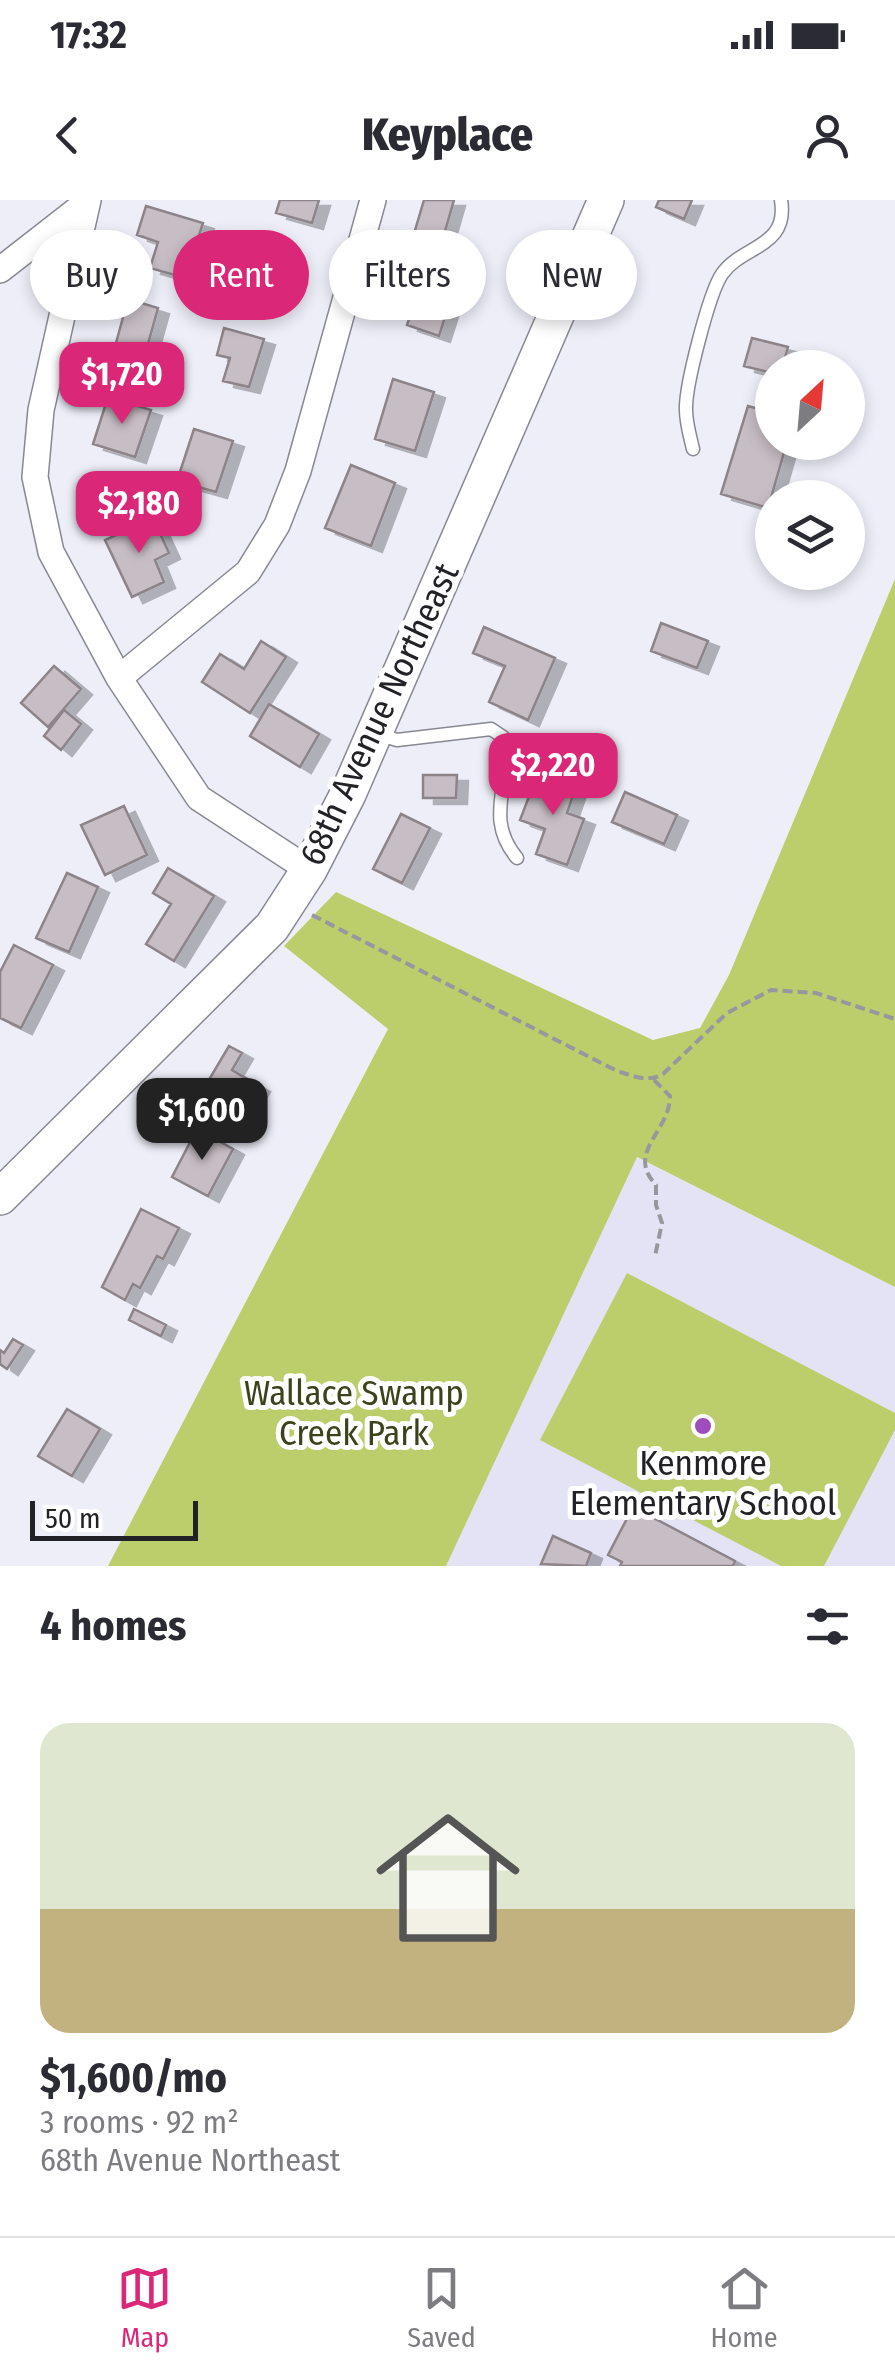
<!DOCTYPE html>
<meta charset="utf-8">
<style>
body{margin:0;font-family:"Fira Sans Condensed",sans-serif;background:#f7f7f7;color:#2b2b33;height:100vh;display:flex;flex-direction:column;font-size:38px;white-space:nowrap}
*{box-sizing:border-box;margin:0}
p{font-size:32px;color:#7c7c81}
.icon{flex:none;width:55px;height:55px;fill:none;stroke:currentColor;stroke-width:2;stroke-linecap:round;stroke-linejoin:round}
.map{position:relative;height:1366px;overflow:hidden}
.details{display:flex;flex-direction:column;background:#fff;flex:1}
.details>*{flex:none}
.top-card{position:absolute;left:30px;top:30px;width:835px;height:90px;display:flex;gap:20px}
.needle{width:65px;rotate:26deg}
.fabs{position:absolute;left:755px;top:150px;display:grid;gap:20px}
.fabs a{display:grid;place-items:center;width:110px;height:110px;border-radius:50%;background:#fff;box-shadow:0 5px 15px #0003;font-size:50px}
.scale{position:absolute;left:30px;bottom:25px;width:168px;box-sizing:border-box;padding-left:10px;border:5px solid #222226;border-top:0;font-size:28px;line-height:35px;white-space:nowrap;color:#222226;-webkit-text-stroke:8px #fff;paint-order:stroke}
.price{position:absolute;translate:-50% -85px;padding:0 22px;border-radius:20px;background:#db2777;color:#fff;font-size:32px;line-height:65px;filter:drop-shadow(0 2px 5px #0008)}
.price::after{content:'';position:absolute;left:50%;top:60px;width:30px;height:22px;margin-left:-15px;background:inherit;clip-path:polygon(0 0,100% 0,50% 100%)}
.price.current{background:#222;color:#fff}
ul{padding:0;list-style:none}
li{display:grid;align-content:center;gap:20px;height:530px;padding:0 40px}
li+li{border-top:2px solid #e1e1e2}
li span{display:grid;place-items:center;height:310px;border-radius:30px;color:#555}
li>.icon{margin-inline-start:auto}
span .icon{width:180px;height:180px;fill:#fffc;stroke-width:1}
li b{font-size:42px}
h2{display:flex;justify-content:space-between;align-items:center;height:120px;padding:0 40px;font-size:42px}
.tag{padding:0 35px;border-radius:45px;background:#fff;box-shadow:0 5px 15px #0003;font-size:35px;line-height:90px}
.tag.current{background:#db2777;color:#fff}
.status{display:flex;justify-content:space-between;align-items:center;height:70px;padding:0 50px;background:#fff;direction:ltr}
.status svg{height:28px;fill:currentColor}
header{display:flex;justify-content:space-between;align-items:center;height:130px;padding:0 40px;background:#fff;font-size:45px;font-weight:800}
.tabs{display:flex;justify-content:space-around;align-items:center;height:140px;border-top:2px solid #e1e1e2;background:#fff;font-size:28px;color:#7c7c81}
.tabs a{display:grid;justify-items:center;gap:5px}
.tabs .current{color:#db2777}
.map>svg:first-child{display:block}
.built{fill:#e3e3f5}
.green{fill:#bccd6c}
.building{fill:#c7bdc4;stroke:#8d848a;stroke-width:2.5;filter:url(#shadow)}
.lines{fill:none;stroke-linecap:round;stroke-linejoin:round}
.lane-casing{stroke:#888892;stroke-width:15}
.street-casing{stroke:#888892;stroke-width:28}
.secondary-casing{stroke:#888892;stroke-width:38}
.path{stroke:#97979f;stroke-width:4;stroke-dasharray:10 5;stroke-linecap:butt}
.lane{stroke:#fff;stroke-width:12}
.street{stroke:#fff;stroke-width:25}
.secondary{stroke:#fff;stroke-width:35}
.poi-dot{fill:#9d4dbd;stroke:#fff;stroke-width:4}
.labels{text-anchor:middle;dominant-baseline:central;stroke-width:10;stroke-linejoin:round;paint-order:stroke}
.street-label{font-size:35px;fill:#222226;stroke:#fff}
.park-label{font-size:35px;fill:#3c431b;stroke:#fff}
.poi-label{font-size:35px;fill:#222226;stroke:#fff}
</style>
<div class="status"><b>17:32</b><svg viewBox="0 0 49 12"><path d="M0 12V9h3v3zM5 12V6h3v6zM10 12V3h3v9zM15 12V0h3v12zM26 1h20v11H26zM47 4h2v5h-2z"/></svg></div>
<header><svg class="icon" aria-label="back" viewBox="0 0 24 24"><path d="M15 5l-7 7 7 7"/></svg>Keyplace<svg class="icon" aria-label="person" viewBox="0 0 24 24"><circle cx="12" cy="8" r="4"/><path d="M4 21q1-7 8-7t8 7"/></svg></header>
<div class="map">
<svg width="895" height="1366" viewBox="0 0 895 1366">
<defs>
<filter id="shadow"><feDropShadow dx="11" dy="6" stdDeviation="0" flood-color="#0004"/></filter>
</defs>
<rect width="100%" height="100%" fill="#eeeef9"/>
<path class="built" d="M636 957 895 1087V1366H446Z"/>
<path class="green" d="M895 379V1087L637 957 446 1366H108L388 829 284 746 336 692 653 840 700 828 729 775Z
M627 1073 895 1213V1230L824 1366H781L540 1240Z"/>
<path class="building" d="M280 0H319L312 23 276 13Z
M424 0H454L439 52 411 44Z
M659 0H692L684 19 656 7Z
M146 6 203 23 185 78 150 68 158 42 137 35Z
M258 49 293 60 280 102 245 91Z
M422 79 454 89 439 136 407 125Z
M128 99 158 108 143 162 113 154Z
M224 128 264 139 249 187 223 181 230 158 217 155Z
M752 138 788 147 782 168H772V173L744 166Z
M393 179 434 192 415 251 375 239Z
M108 197 151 210 135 257 93 244Z
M748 206 772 213V242H787L768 308 721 294Z
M194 229 233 241 216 292 177 281Z
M351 265 395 283 371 346 325 328Z
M153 318 169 353 155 360 164 382 132 397 105 340Z
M661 423 708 441 697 468 651 451Z
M484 427 555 458 528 520 489 502 505 466 473 453Z
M261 441 286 457 250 513 202 482 220 454 244 469Z
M54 466 81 489 48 527 21 503Z
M269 504 319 534 300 567 250 536Z
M64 510 81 524 61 550 44 536Z
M538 573 576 587 567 613 584 619 567 665 536 654 545 629 520 620Z
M423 575H457L456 598H423Z
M625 592 677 615 664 644 612 622Z
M124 606 147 655 105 675 81 625Z
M401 614 430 628 402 683 373 669Z
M168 668 214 696 174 761 146 744 171 704 153 693Z
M67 673 98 687 69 752 36 738Z
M14 745 53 765 21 828 0 818V772Z
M229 846 242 853 232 870 259 886 230 934 191 910Z
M197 929 233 949 208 996 172 977Z
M141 1009 179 1028 163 1059 157 1056 140 1088 133 1084 125 1100 102 1087Z
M134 1109 166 1125 161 1136 129 1120Z
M13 1139 23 1145 7 1169 0 1164V1150L4 1153Z
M67 1209 100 1229 72 1276 38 1256Z
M633 1307 735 1361 733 1366H620L622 1362 608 1355Z
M553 1336 591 1353 586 1366 541 1364Z"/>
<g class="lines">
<defs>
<path id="lane" d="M693 249C690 236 686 223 686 210 685 187 709 93 722 74 742 45 789 48 781 0
M377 534 397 540 491 529 503 537C514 583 482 616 517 658"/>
<path id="street" d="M88 0 41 210 35 277 51 352 119 478 199 598 309 670
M0 70 86 3
M119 478 248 372 277 325 298 271 373 0"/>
<path id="secondary" d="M0 997 272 727 309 670 348 594 606 0"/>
</defs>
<use href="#lane" class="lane-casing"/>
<use href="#street" class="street-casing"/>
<use href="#secondary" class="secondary-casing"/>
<path class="path" d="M312 715 617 871C634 876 647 883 663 874L727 813 771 790 816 793 895 819
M654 880 670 896C670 932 625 952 656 985V1005L662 1023 655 1056"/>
<use href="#lane" class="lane"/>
<use href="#street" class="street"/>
<use href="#secondary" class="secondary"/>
</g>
<circle class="poi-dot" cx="703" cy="1226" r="10"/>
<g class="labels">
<g class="street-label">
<text transform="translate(379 514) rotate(-65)">68th Avenue Northeast</text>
</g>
<g class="park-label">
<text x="354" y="1193">Wallace Swamp<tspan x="354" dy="40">Creek Park</tspan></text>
</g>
<g class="poi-label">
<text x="703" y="1263">Kenmore<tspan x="703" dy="40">Elementary School</tspan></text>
</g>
</g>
</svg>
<div class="fabs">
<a><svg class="needle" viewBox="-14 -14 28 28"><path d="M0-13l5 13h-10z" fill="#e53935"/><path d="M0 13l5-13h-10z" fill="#7c7c81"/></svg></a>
<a><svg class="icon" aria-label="layers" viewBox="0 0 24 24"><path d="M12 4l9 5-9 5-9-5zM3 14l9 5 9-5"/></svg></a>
</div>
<div class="scale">50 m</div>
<b class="price" style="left:122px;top:227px">$1,720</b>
<b class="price" style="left:139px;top:356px">$2,180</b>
<b class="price" style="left:553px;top:618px">$2,220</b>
<b class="price current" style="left:202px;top:963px">$1,600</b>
<div class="top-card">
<a class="tag">Buy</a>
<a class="tag current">Rent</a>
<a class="tag">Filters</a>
<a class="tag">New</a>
</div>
</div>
<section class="details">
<h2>4 homes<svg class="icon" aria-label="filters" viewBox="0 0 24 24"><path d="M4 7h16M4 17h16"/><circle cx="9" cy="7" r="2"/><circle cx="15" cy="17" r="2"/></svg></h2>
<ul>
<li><span style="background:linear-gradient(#dfe7d0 60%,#c2b280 0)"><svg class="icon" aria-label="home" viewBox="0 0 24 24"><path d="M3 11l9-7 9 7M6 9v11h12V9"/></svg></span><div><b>$1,600/mo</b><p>3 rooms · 92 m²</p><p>68th Avenue Northeast</p></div></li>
</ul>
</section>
<nav class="tabs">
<a class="current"><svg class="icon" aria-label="map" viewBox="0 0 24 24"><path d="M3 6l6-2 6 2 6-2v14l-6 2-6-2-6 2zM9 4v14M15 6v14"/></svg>Map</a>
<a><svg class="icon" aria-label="saved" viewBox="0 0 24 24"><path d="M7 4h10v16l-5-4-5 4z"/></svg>Saved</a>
<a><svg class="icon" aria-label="home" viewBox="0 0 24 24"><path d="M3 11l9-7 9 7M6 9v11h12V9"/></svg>Home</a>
</nav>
